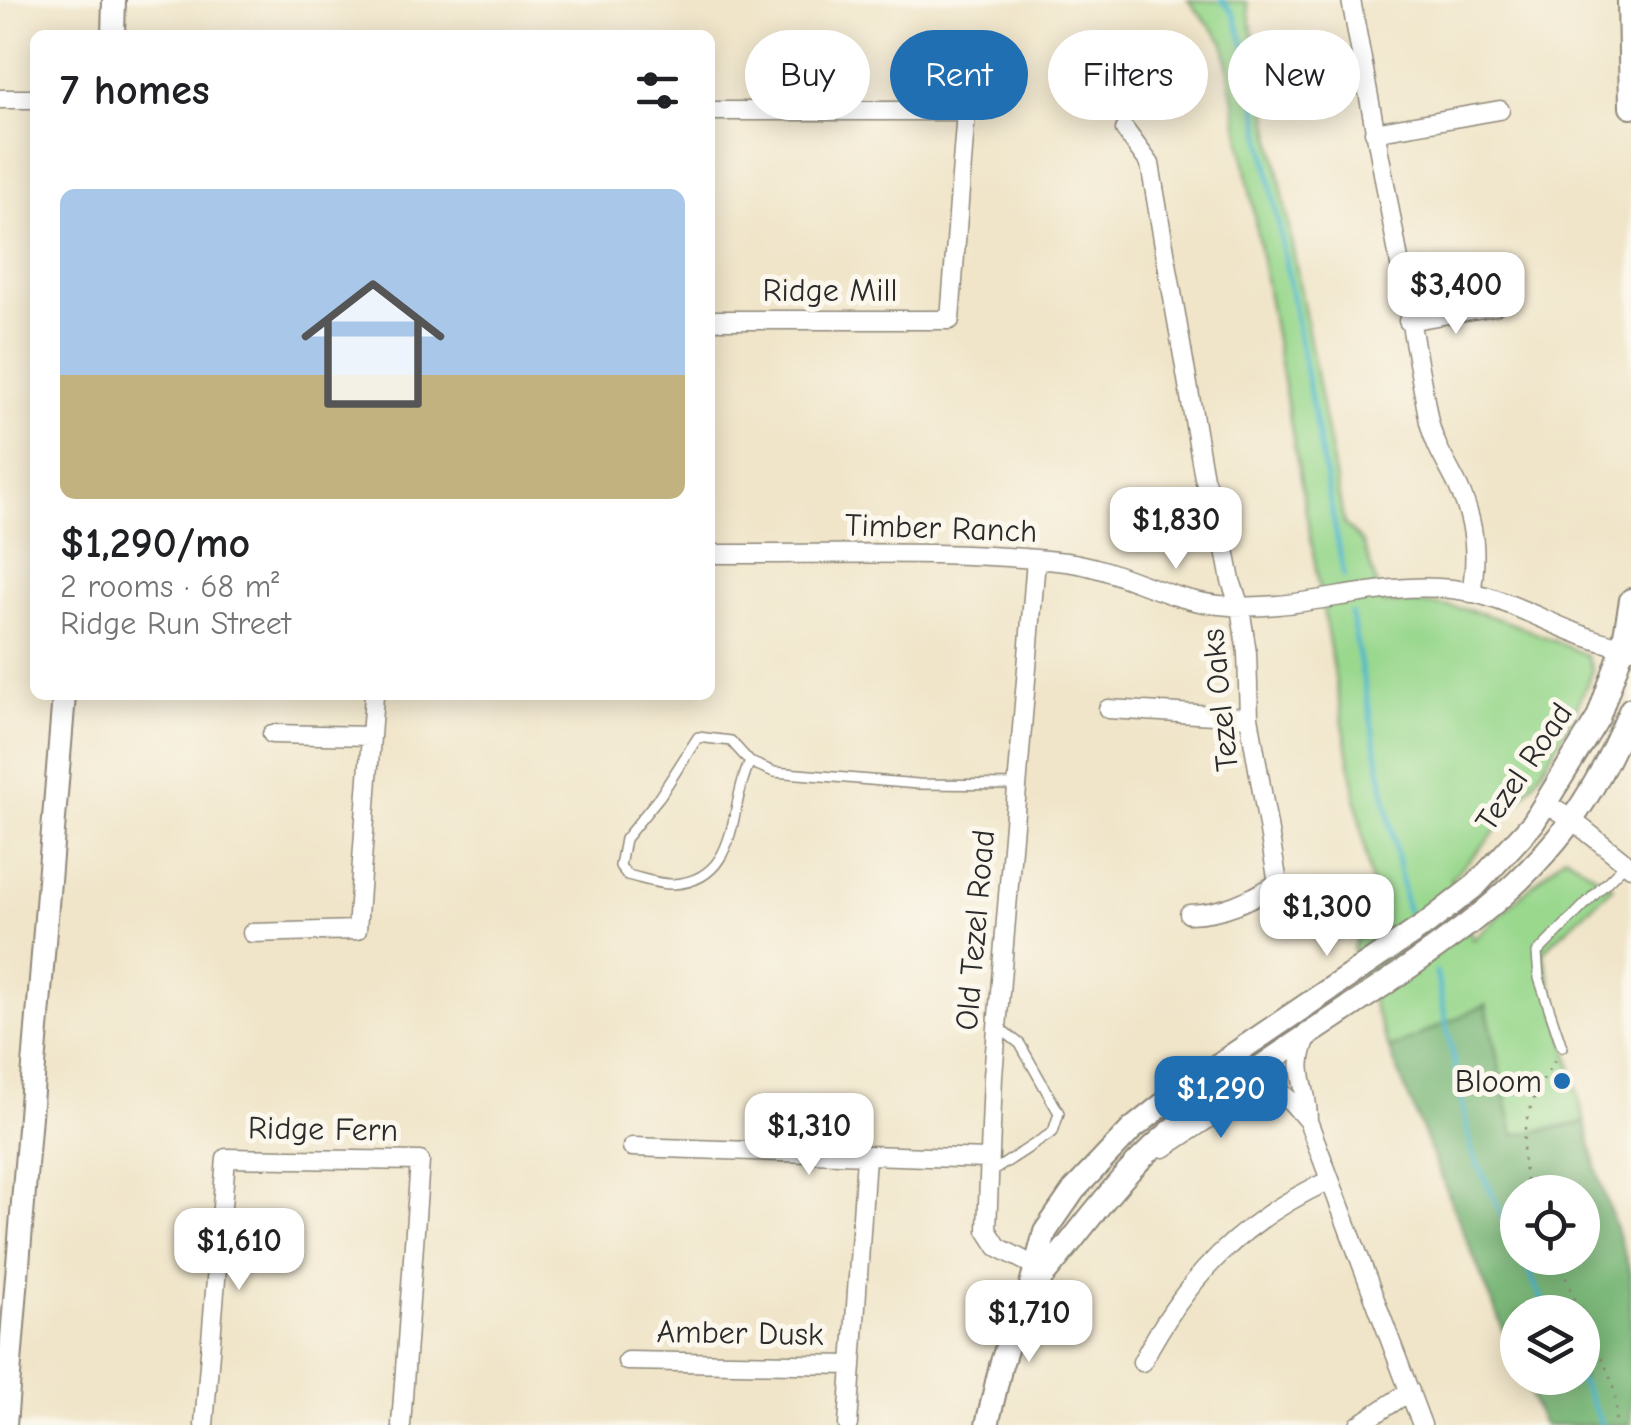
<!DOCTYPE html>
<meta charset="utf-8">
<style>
body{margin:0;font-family:"Comic Neue",sans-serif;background:#f2f2f2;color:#202124;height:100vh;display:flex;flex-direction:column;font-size:38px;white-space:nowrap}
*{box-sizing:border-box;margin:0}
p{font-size:32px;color:#757577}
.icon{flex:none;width:55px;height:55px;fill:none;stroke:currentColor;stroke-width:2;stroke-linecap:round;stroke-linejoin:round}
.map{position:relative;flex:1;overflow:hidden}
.panel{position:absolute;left:30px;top:30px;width:685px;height:670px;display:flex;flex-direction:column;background:#fff;border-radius:15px;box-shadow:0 5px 25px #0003}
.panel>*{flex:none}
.banner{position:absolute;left:745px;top:30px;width:735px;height:90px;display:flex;gap:20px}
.controls{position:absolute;left:1500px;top:1175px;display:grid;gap:20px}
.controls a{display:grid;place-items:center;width:100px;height:100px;border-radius:50%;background:#fff;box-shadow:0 5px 25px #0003;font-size:50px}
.price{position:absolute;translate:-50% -85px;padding:0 22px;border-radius:20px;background:#fff;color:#222;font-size:32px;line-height:65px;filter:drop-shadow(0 2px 5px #0008)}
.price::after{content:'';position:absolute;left:50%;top:60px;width:30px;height:22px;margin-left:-15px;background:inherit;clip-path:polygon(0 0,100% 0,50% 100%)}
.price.active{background:#1f6fb2;color:#fff}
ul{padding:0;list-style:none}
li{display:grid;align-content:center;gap:20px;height:530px;padding:0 30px}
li+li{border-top:2px solid #e0e0e0}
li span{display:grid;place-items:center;height:310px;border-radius:15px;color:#555}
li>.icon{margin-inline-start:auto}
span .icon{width:180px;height:180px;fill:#fffc;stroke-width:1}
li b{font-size:42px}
h2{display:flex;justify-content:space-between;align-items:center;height:120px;padding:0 30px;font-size:42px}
.tag{padding:0 35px;border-radius:45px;background:#fff;box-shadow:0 5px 25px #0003;font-size:35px;line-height:90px}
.tag.active{background:#1f6fb2;color:#fff}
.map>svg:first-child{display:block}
.green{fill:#9ad88e;stroke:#62825c;stroke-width:2.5}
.forest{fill:#7bb879;stroke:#537252;stroke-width:2.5;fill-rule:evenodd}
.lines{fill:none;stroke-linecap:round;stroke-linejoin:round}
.stream{stroke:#4eb7cb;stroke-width:5}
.lane-casing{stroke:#8e887a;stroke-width:12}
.street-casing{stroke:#8e887a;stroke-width:21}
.secondary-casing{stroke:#8e887a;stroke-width:26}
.path{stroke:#8e887a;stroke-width:2.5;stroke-dasharray:2.5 8;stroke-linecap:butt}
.lane{stroke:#fff;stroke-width:9}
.street{stroke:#fff;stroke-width:18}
.secondary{stroke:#fff;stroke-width:22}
.poi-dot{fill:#1f6fb2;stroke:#fbf7ec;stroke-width:4}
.labels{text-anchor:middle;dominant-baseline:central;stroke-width:10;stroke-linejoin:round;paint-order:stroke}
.street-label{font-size:32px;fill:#2b2b2b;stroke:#fbf7ec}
.poi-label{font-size:32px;fill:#2b2b2b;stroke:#fbf7ec;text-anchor:end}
</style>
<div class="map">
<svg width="1631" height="1425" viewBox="0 0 1631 1425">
<rect width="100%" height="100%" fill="#fbf7ec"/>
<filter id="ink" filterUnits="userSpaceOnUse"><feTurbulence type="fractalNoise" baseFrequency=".01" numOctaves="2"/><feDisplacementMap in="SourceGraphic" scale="20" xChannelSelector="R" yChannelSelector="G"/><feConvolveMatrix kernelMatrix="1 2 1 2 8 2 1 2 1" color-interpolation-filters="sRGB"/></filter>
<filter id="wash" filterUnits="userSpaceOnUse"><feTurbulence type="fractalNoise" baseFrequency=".0048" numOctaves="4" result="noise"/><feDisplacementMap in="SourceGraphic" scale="40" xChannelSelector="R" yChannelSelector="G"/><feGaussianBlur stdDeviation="2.25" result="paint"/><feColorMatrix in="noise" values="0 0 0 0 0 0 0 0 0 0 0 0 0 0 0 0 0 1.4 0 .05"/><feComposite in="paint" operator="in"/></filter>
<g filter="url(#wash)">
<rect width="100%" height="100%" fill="#f0e5c9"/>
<path class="green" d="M1188 0 1247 2 1344 524 1363 543 1383 604C1464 598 1513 623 1586 655L1593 670C1557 757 1519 812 1451 878L1473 940 1565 855 1613 887 1543 951 1585 1123 1514 1136 1486 1005 1389 1049 1353 949 1372 889 1224 43Z"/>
<path class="forest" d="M1486 1005 1514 1135 1585 1123 1599 1178 1631 1274V1425H1543L1523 1378H1582V1312H1518L1517 1363 1389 1049ZM1518 1192H1582V1258H1518Z"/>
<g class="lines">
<path class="stream" d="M1222 0 1233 13 1246 50 1344 576
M1351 614 1407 911
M1436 972 1472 1152 1518 1248
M1522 1258 1548 1312
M1579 1378 1602 1425"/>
</g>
</g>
<g filter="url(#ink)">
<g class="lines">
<defs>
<path id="lane" d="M750 762C728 804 742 880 673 884 659 885 641 878 627 875L620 866 625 839 660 796 698 737 731 741 750 762 774 772 918 784 1017 785
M1562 1047 1539 978 1537 953 1626 863
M990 1173 1053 1132 1059 1113 1020 1044 997 1026"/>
<path id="street" d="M1351 0 1429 422C1435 447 1447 463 1458 486 1475 522 1478 554 1471 593
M0 99H35
M710 111H966L950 320H710
M1125 130 1150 164 1204 478 1221 528 1231 581 1240 607 1247 653 1249 717 1278 883C1248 901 1224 913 1189 914
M1374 132 1500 110
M1408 321 1495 306
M710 554C828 555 948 549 1066 562 1118 568 1165 600 1219 605 1298 614 1373 580 1452 589 1515 596 1568 640 1631 648
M1036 560 993 1076 987 1230 998 1247 1046 1272
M1108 709 1249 717
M272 734 371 736
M1546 804 1571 819 1631 867
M252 933 357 930 374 695
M1308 1035C1291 1075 1308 1081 1308 1121L1422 1425
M632 1147 987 1159
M1164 1148 1247 1093C1282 1082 1286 1097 1308 1121
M627 1361 852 1365
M1142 1362C1186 1278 1241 1221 1328 1181
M204 1425 226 1158 420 1161 401 1425
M848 1425 866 1157
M1359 1425 1410 1391"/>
<path id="secondary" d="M1629 0 1631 107
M113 35 114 0
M1031 1290C1081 1233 1121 1168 1183 1122 1247 1074 1316 1030 1383 985 1446 942 1507 900 1556 840 1588 802 1612 754 1631 709
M5 1425 64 695
M987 1425 1001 1365 1016 1319 1029 1293 1045 1232 1074 1190 1132 1129 1181 1090 1426 924 1476 885 1533 823 1598 718 1623 647 1631 600"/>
</defs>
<use href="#lane" class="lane-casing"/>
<use href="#street" class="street-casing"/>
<use href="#secondary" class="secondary-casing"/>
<path class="path" d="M1529 1192C1515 1136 1527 1105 1556 1058
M1558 1258 1579 1312
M1582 1320C1597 1350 1624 1390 1614 1425"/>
<use href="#lane" class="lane"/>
<use href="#street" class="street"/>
<use href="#secondary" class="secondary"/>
</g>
</g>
<circle class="poi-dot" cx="1562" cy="1081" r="10"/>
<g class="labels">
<g class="street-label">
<text x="830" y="290">Ridge Mill</text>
<text transform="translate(941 528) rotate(2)">Timber Ranch</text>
<text transform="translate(1220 700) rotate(-96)">Tezel Oaks</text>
<text transform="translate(1524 767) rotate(-56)">Tezel Road</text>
<text transform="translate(975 930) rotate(-85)">Old Tezel Road</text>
<text transform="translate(323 1129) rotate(1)">Ridge Fern</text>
<text transform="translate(740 1333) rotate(1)">Amber Dusk</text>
</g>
<g class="poi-label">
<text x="1542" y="1081">Bloom</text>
</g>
</g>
</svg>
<div class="controls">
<a><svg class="icon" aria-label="locate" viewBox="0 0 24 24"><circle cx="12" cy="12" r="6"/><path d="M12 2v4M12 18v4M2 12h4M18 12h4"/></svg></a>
<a><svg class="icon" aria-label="layers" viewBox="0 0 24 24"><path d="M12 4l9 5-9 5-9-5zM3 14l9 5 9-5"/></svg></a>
</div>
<b class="price" style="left:1456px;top:337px">$3,400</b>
<b class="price" style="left:1176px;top:572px">$1,830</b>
<b class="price" style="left:1327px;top:959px">$1,300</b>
<b class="price active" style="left:1221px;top:1141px">$1,290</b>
<b class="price" style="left:809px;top:1178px">$1,310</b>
<b class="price" style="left:239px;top:1293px">$1,610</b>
<b class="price" style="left:1029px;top:1365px">$1,710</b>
<div class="banner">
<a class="tag">Buy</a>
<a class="tag active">Rent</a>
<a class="tag">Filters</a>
<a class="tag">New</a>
</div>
<section class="panel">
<h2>7 homes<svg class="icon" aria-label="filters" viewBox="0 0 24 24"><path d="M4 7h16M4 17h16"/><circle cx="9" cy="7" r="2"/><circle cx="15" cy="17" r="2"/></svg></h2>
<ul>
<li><span style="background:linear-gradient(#a9c7e8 60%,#c2b280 0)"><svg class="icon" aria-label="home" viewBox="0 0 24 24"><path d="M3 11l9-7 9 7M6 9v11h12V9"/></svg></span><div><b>$1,290/mo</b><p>2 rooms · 68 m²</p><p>Ridge Run Street</p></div></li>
</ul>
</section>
</div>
